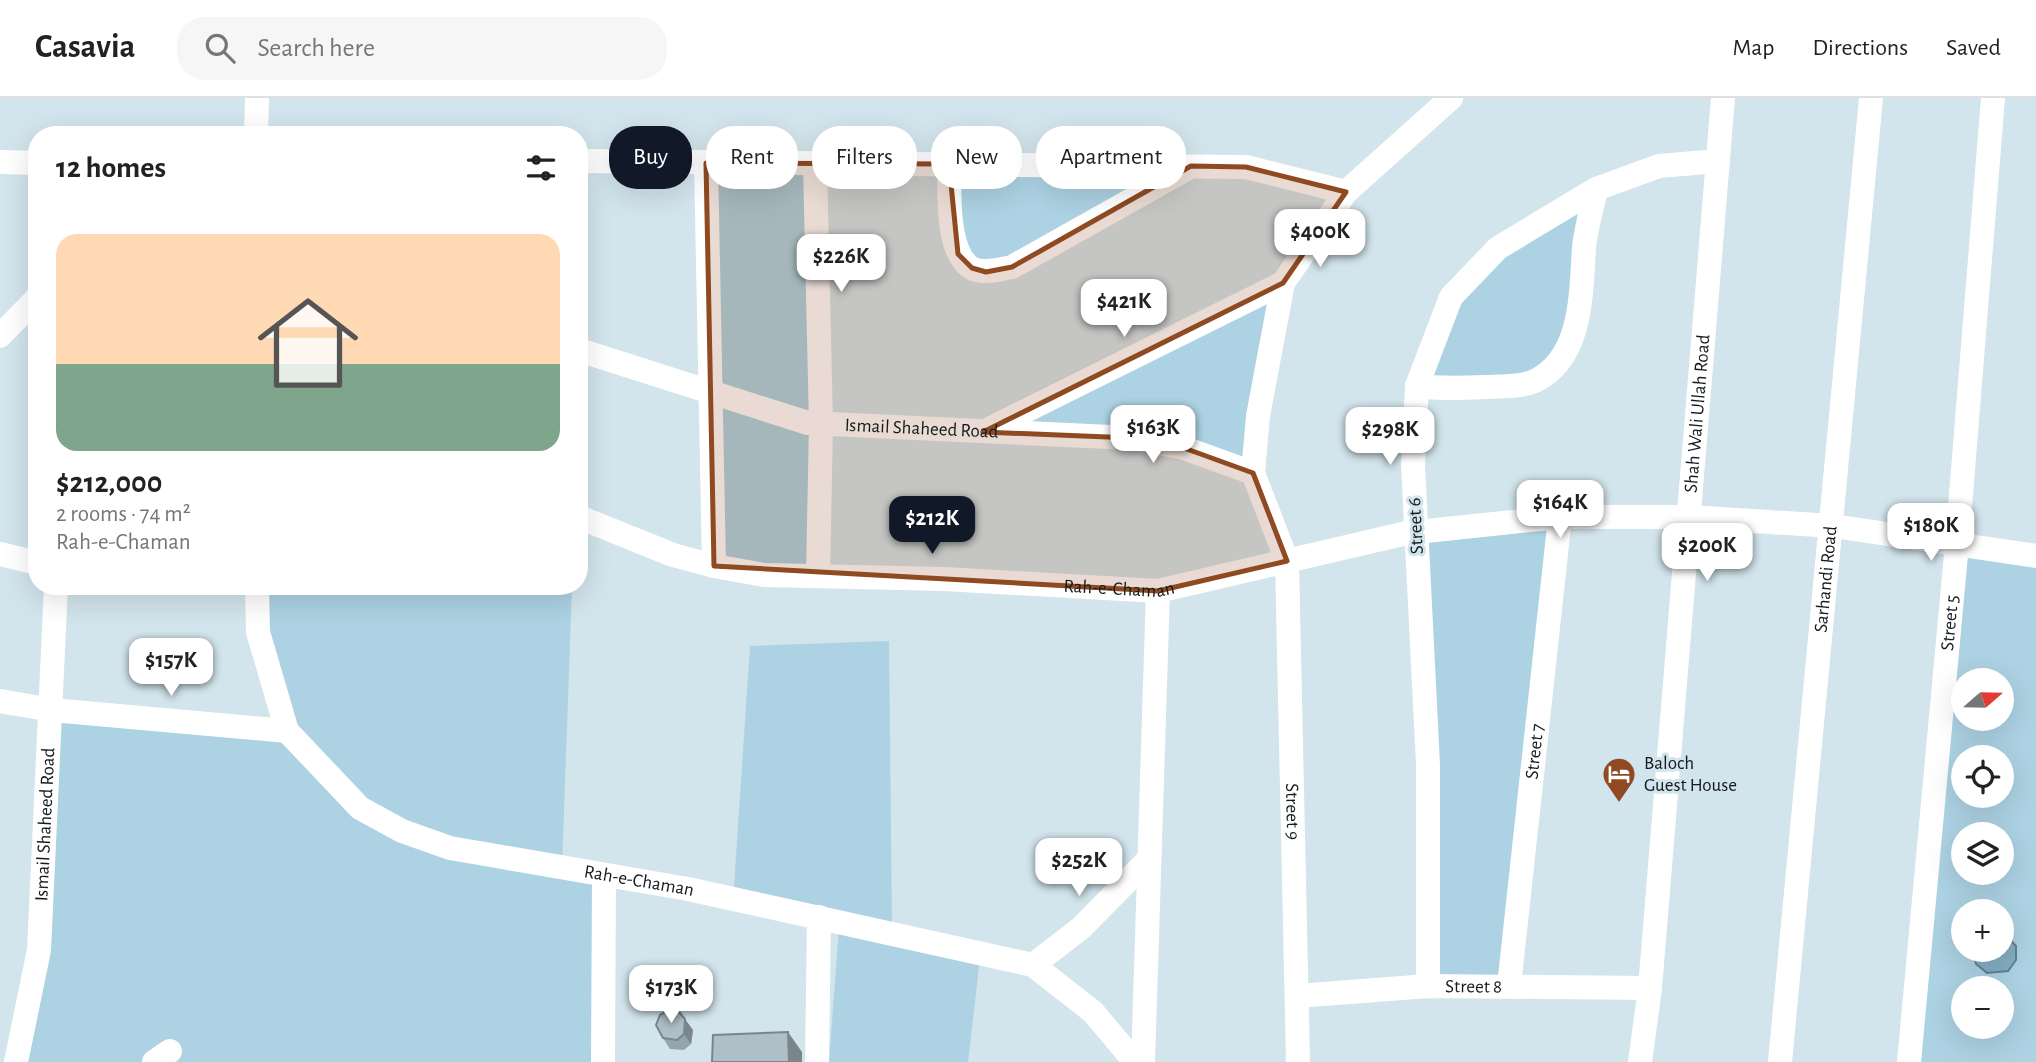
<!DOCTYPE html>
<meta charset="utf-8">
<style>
body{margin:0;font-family:"Alegreya Sans",sans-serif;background:#f6f6f6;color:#222;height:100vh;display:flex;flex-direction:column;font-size:26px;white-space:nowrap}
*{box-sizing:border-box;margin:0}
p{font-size:23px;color:#767676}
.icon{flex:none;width:38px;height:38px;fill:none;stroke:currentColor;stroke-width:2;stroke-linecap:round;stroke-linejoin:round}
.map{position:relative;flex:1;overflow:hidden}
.sheet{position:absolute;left:28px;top:28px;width:560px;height:469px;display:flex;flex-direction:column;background:#fff;border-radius:28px;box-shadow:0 7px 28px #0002}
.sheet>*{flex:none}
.banner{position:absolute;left:609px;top:28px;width:665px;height:63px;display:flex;gap:14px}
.needle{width:46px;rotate:70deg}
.buttons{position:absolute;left:1951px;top:570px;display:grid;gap:14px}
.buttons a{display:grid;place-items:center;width:63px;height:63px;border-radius:50%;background:#fff;box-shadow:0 7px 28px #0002;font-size:35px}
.price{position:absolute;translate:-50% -60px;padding:0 16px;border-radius:14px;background:#fff;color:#222;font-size:23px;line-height:46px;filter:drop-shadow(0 2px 4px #0008)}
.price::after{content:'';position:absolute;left:50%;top:42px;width:21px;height:16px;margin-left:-10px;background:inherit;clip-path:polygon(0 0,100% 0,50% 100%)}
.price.selected{background:#111827;color:#fff}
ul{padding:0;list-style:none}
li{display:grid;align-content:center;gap:14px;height:371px;padding:0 28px}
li+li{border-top:2px solid #e0e0e0}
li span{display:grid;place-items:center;height:217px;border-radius:21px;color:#555}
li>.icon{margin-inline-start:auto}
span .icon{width:126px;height:126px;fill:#fffc;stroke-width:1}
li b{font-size:30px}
h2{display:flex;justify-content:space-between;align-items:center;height:84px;padding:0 28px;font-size:30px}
.chip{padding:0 24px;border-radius:28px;background:#fff;box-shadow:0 7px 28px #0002;font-size:24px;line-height:63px}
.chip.selected{background:#111827;color:#fff}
header{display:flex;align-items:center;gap:42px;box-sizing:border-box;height:98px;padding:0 35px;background:#fff;border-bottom:2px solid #e0e0e0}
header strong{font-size:33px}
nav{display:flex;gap:38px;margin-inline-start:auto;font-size:24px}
.search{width:490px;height:63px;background:#f6f6f6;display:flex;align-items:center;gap:18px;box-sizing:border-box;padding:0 24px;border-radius:28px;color:#767676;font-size:26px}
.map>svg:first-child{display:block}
.green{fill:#acd2e3;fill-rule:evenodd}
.water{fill:#83aec3;stroke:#628291;stroke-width:2}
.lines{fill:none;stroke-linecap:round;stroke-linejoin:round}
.minor{stroke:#fff;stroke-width:24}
.wall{fill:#96a4ab}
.shaded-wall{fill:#7a868b}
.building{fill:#aebfc7;stroke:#7a868b;stroke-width:2}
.marked{fill:#8f4a21;fill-opacity:0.2;stroke:#8f4a21;stroke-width:5;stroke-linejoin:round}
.labels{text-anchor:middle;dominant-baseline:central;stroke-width:6;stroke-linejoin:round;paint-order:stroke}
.street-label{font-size:19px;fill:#141a1d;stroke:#d2e4ec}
.poi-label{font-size:19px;fill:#141a1d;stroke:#d2e4ec;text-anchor:start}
</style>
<header>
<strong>Casavia</strong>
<div class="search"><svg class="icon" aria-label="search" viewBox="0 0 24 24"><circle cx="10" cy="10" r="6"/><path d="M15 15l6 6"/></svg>Search here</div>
<nav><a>Map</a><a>Directions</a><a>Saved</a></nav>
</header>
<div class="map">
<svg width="2036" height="964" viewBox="0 0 2036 964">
<rect width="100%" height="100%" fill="#d2e4ec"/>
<path class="green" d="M706 65 815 66 818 477 710 460Z
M949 66 1191 68 1012 169 972 170Z
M1596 91 1582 192 1550 274 1417 288 1451 199Z
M1283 185 1255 381 1184 350 983 334Z
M1560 419 1509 888H1428L1407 435Z
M1957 446 2036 461V964H1909ZM1964 583H2002V621H1964ZM1964 660H2002V698H1964ZM1964 737H2002V775H1964ZM1964 814H2002V852H1964ZM1964 891H2002V929H1964Z
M263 488H572L562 769 611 778 610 964H18L55 618 295 641 279 609Z
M889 543 892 830 734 789 750 548Z
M839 830 980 860 968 964H829Z"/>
<path class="water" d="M2002 833 2016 848V862L2008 873 1987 875 1976 866 1973 852H2002Z"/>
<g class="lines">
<g class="minor">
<path d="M256 37 257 0"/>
<path d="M579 63 1246 69 1346 94"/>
<path d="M0 64 37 65"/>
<path d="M706 65 714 468"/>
<path d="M815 66 821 326 818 477"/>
<path d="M949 66C950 93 945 156 973 171 985 176 999 171 1012 169L1190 69"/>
<path d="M0 238 37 200"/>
<path id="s1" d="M579 252 808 325 1132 340 1184 350 1253 375 1287 463 1298 964"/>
<path d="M1417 288C1441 291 1463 290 1487 289 1502 288 1521 289 1535 283 1583 260 1581 194 1584 149 1586 130 1592 110 1596 91"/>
<path d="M987 332 1283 185"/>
<path d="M1253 375 1258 318 1283 185 1346 94 1451 0"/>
<path id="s2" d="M579 419 673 457 714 468 764 477 944 481 1158 493 1407 435 1560 419H1689L1833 428 2036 458"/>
<path d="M0 456 37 465"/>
<path id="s3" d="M257 488 258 534 287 633 360 710 402 733 450 750 688 791 1033 867 1093 914 1135 964"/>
<path d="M0 603 52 612 287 633"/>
<path d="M1033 867 1081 830 1149 761"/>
<path d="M1428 888V667L1413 367 1417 288 1451 199 1498 150 1596 91 1659 68 1718 63"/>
<path id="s4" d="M1509 888 1560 419"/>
<path id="s5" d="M1297 898 1428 888 1650 890"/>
<path id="s6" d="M16 964 39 852 56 488"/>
<path d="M154 964 170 953"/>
<path d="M603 964 604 777"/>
<path d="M817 964 819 819"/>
<path d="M1143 964 1158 493"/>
<path id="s7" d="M1640 964 1650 890 1723 0"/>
<path id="s8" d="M1780 964 1871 0"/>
<path id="s9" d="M1909 964 1957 446 1993 0"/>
</g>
</g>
<path class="wall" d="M693 932 691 946 684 952 670 951 663 940Z"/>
<path class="shaded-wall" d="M685 921 693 932 691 946 684 936Z
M788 934 802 954V964H789Z"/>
<path class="building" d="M669 912 679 914 685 921 684 936 677 942 663 940 656 927 660 917Z
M788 934 789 964H712L713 937Z"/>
<path class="marked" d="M706 65 949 66 958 156 972 170 986 174 1012 169 1191 68 1246 69 1346 94 1283 185 983 334 1132 340 1184 350 1253 375 1287 463 1158 493 714 468Z"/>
<defs>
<symbol id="hotel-pin" viewBox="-11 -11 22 30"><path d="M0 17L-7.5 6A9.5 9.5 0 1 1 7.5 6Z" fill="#8f4a21" stroke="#d2e4ec"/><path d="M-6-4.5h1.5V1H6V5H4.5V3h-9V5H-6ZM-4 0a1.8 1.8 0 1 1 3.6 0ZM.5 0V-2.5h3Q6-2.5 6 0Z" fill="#fff"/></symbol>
</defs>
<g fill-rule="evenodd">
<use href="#hotel-pin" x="1600" y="657" width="38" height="52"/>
</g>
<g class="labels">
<g class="street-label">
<text stroke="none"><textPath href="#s7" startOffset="651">Shah Wali Ullah Road</textPath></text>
<text stroke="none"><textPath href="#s1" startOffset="354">Ismail Shaheed Road</textPath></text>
<text transform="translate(1416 428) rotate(-93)">Street 6</text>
<text stroke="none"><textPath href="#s8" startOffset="485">Sarhandi Road</textPath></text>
<text stroke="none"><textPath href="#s2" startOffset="550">Rah-e-Chaman</textPath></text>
<text stroke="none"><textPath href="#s9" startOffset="441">Street 5</textPath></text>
<text stroke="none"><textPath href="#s4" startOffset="236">Street 7</textPath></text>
<text stroke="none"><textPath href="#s1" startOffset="1036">Street 9</textPath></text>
<text stroke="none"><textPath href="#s6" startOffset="240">Ismail Shaheed Road</textPath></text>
<text stroke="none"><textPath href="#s3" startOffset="546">Rah-e-Chaman</textPath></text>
<text stroke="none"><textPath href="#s5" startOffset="177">Street 8</textPath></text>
</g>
<g class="poi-label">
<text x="1644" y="665">Baloch<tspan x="1644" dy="22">Guest House</tspan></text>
</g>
</g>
</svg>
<div class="buttons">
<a><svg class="needle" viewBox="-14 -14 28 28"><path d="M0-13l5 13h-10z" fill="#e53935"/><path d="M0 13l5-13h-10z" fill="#767676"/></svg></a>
<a><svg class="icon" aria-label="locate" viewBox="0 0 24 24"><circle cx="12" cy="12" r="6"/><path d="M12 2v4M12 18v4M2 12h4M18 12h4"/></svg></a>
<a><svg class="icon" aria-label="layers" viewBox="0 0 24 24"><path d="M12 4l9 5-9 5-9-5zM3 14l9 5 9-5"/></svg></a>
<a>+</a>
<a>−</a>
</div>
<b class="price" style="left:1320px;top:171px">$400K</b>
<b class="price" style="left:841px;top:196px">$226K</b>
<b class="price" style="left:1124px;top:241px">$421K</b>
<b class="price" style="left:1153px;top:367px">$163K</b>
<b class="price" style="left:1390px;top:369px">$298K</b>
<b class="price" style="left:1560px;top:442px">$164K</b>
<b class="price selected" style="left:932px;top:458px">$212K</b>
<b class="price" style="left:1931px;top:465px">$180K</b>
<b class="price" style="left:1707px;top:485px">$200K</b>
<b class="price" style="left:171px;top:600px">$157K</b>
<b class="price" style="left:1079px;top:800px">$252K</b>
<b class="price" style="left:671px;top:927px">$173K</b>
<div class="banner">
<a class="chip selected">Buy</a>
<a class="chip">Rent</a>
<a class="chip">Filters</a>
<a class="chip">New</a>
<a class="chip">Apartment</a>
</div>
<section class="sheet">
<h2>12 homes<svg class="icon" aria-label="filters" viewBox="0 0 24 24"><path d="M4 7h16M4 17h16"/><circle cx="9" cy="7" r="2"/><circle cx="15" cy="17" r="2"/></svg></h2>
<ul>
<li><span style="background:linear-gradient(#ffd9b3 60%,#7fa58c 0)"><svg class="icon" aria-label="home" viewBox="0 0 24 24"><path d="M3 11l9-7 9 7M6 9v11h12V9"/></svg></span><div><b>$212,000</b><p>2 rooms · 74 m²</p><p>Rah-e-Chaman</p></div></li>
</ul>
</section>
</div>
